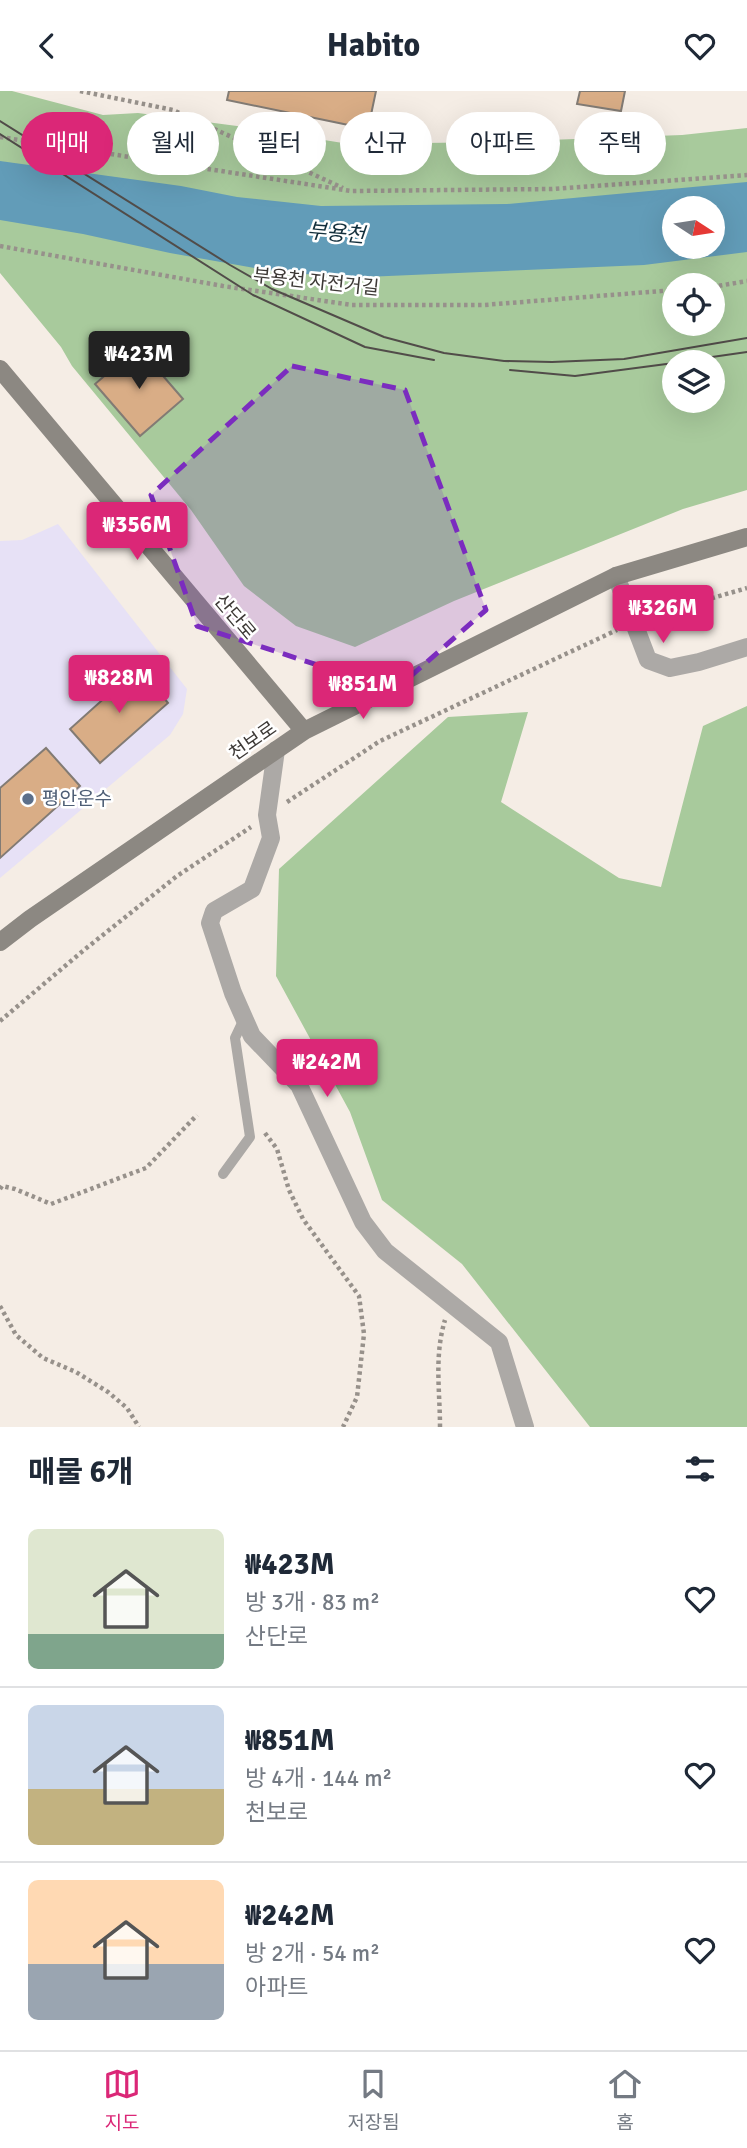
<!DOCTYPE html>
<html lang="ko">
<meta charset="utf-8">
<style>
body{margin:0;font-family:Signika,"Noto Sans KR",sans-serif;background:#f6f6f7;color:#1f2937;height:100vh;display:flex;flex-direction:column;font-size:26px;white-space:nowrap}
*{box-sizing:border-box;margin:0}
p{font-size:23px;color:#747a83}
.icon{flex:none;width:38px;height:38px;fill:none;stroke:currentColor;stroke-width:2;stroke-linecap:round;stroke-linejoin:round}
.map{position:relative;height:1336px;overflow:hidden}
.drawer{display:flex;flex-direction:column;background:#fff;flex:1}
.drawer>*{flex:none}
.guide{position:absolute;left:21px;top:21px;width:705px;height:63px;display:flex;gap:14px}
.needle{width:46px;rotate:102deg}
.controls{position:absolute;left:662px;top:105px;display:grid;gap:14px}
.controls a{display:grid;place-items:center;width:63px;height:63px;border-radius:50%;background:#fff;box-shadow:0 7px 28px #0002;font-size:35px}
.price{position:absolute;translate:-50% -60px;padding:0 16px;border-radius:7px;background:#db2777;color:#fff;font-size:23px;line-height:46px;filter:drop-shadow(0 2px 4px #0008)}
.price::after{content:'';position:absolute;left:50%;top:42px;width:21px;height:16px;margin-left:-10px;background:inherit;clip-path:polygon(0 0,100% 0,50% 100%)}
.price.selected{background:#222;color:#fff}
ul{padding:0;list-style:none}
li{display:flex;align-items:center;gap:21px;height:175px;padding:0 28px}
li+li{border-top:2px solid #e0e1e3}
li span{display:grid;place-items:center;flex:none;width:196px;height:140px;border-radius:10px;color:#555}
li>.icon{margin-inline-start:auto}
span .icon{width:84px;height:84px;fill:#fffc;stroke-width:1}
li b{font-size:30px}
h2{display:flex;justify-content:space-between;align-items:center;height:84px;padding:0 28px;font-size:30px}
.tag{padding:0 24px;border-radius:32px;background:#fff;box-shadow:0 7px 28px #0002;font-size:24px;line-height:63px}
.tag.selected{background:#db2777;color:#fff}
header{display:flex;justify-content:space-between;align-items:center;height:91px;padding:0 28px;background:#fff;font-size:32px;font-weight:700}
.dock{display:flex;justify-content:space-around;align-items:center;height:98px;border-top:2px solid #e0e1e3;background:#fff;font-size:19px;color:#747a83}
.dock a{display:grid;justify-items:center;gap:4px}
.dock .selected{color:#db2777}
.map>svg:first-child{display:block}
.industrial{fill:#e7e1f6}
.green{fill:#a8ca9c;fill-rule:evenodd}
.water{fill:#629cb8;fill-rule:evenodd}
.building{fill:#d9ad86;stroke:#827b74;stroke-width:2}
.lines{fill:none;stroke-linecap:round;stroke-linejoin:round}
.path{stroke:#97918b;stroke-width:4.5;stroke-dasharray:3.5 3.5;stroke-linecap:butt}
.lane{stroke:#aca9a6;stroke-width:10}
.street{stroke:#aca9a6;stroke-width:18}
.secondary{stroke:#8c8882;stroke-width:18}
.tram{stroke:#514c49;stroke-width:2}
.marked{fill:#7b2cbf;fill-opacity:0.2;stroke:#7b2cbf;stroke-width:5;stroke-dasharray:14 9;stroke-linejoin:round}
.service-dot{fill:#5c6f8a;stroke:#fff;stroke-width:2.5}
.labels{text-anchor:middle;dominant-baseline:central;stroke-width:5;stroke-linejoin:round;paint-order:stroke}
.street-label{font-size:19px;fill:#3d3936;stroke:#fff}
.service-label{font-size:19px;fill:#4e5e75;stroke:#fff;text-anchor:start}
.water-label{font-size:21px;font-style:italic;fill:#132f3c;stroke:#fff}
</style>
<header><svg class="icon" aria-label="back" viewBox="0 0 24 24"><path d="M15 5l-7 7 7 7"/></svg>Habito<svg class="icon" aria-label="heart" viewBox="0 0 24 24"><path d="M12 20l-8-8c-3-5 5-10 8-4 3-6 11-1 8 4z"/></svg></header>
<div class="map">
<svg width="747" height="1336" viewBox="0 0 747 1336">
<rect width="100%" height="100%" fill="#f5ede5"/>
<path class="industrial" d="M58 433 187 598 183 623 170 644 0 787V450L22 449Z"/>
<path class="green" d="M0 0H12L103 24 138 22 237 35 349 53 498 51 682 44 747 37V399L683 418 454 510 355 556 296 535 244 495 191 419 72 275 61 256 0 182ZM674 117H712V156H674ZM674 194H712V233H674ZM674 271H712V310H674Z
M747 615V1336H590L462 1173 382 1109 350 1021 276 885 279 778 448 626 528 621 501 711 619 787 661 796 703 635Z"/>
<path class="water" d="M0 70 181 95 237 106 321 115 507 113 747 91V161L644 174 365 186 283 182 170 162 83 143 0 129ZM674 117H712V156H674Z"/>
<path class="building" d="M229 0H376L368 38 227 9Z
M580 0H625L621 20 577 13Z
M138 256 183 308 140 345 95 293Z
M139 576 168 612 100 672 70 638Z
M46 657 80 695 0 767V697Z"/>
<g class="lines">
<path class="path" d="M80 0 173 19 343 97
M0 46 351 100 551 98 747 84
M0 155 223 195 352 214H484L674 199
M712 196 747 190
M651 525 747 497
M287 711 380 650 617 539
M0 930 84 859 177 785 251 736
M265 1042 277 1058 289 1099 303 1128 359 1205 364 1243 357 1306 343 1336
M0 1098 2 1095 15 1098 51 1113 146 1077 197 1024
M0 1215 16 1244 43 1267 76 1281 108 1301 127 1317 139 1336
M440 1336C440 1300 434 1265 445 1229"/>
<path class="lane" d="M223 1083 250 1046 235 947 244 928"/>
<path class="street" d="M616 485 648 569 670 577 699 571 747 556
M276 659 267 724 271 747 252 798 214 820 210 832 233 902 252 945 299 994 363 1131 385 1160 499 1251 525 1336"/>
<path class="secondary" d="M0 278 304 640
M0 851 30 828 304 640 616 485 747 446"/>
<path class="tram" d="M0 30 230 174 272 198 384 246 444 262 504 270 552 271 624 268 747 247
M0 43 253 204 365 256 434 269
M677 271 747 261
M510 279 575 285 674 272"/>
</g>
<path class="marked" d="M292 275 405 299 486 519 395 599 197 535 151 404Z"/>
<circle class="service-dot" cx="28" cy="708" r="7"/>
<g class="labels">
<g class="street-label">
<text transform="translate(316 191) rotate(6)">부용천 자전거길</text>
<text transform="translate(235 526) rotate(50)">산단로</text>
<text transform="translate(253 650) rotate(-35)">천보로</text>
</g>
<g class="service-label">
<text x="42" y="708">평안운수</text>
</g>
<g class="water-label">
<text transform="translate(336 142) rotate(5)">부용천</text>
</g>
</g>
</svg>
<div class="controls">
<a><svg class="needle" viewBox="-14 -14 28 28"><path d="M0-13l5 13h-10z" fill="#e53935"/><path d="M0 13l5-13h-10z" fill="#747a83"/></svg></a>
<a><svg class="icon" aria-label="locate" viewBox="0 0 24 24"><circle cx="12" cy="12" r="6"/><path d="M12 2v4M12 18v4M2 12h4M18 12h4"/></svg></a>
<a><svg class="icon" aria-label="layers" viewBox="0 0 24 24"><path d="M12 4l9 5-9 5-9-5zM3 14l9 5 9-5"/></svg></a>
</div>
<b class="price selected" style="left:139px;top:300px">₩423M</b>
<b class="price" style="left:137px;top:471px">₩356M</b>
<b class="price" style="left:663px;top:554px">₩326M</b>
<b class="price" style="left:119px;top:624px">₩828M</b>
<b class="price" style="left:363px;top:630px">₩851M</b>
<b class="price" style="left:327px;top:1008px">₩242M</b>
<div class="guide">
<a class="tag selected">매매</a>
<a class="tag">월세</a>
<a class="tag">필터</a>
<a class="tag">신규</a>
<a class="tag">아파트</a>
<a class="tag">주택</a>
</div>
</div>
<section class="drawer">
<h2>매물 6개<svg class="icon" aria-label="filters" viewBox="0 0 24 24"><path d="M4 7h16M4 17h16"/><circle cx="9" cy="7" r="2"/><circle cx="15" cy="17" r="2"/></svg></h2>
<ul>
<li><span style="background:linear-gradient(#dfe7d0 75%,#7fa58c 0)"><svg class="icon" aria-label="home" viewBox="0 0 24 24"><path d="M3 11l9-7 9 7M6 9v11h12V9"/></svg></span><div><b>₩423M</b><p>방 3개 · 83 m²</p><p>산단로</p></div><svg class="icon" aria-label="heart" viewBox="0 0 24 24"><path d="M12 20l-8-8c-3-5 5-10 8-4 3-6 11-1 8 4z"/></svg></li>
<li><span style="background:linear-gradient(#c9d6e8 60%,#c2b280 0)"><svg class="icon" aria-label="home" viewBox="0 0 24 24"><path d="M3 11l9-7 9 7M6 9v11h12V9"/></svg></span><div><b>₩851M</b><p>방 4개 · 144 m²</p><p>천보로</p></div><svg class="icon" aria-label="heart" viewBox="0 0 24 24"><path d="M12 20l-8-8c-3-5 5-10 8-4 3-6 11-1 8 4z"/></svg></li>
<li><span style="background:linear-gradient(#ffd9b3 60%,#9aa5b1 0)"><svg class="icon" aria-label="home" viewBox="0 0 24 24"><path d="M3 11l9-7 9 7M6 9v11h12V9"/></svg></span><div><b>₩242M</b><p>방 2개 · 54 m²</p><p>아파트</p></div><svg class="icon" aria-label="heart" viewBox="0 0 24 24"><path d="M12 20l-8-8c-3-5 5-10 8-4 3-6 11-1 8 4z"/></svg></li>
</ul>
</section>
<nav class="dock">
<a class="selected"><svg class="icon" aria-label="map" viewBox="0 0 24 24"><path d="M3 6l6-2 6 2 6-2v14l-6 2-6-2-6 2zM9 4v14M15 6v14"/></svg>지도</a>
<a><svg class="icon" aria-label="saved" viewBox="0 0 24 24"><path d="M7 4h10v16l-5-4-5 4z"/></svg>저장됨</a>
<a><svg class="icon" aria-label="home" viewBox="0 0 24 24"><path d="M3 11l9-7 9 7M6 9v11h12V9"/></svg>홈</a>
</nav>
